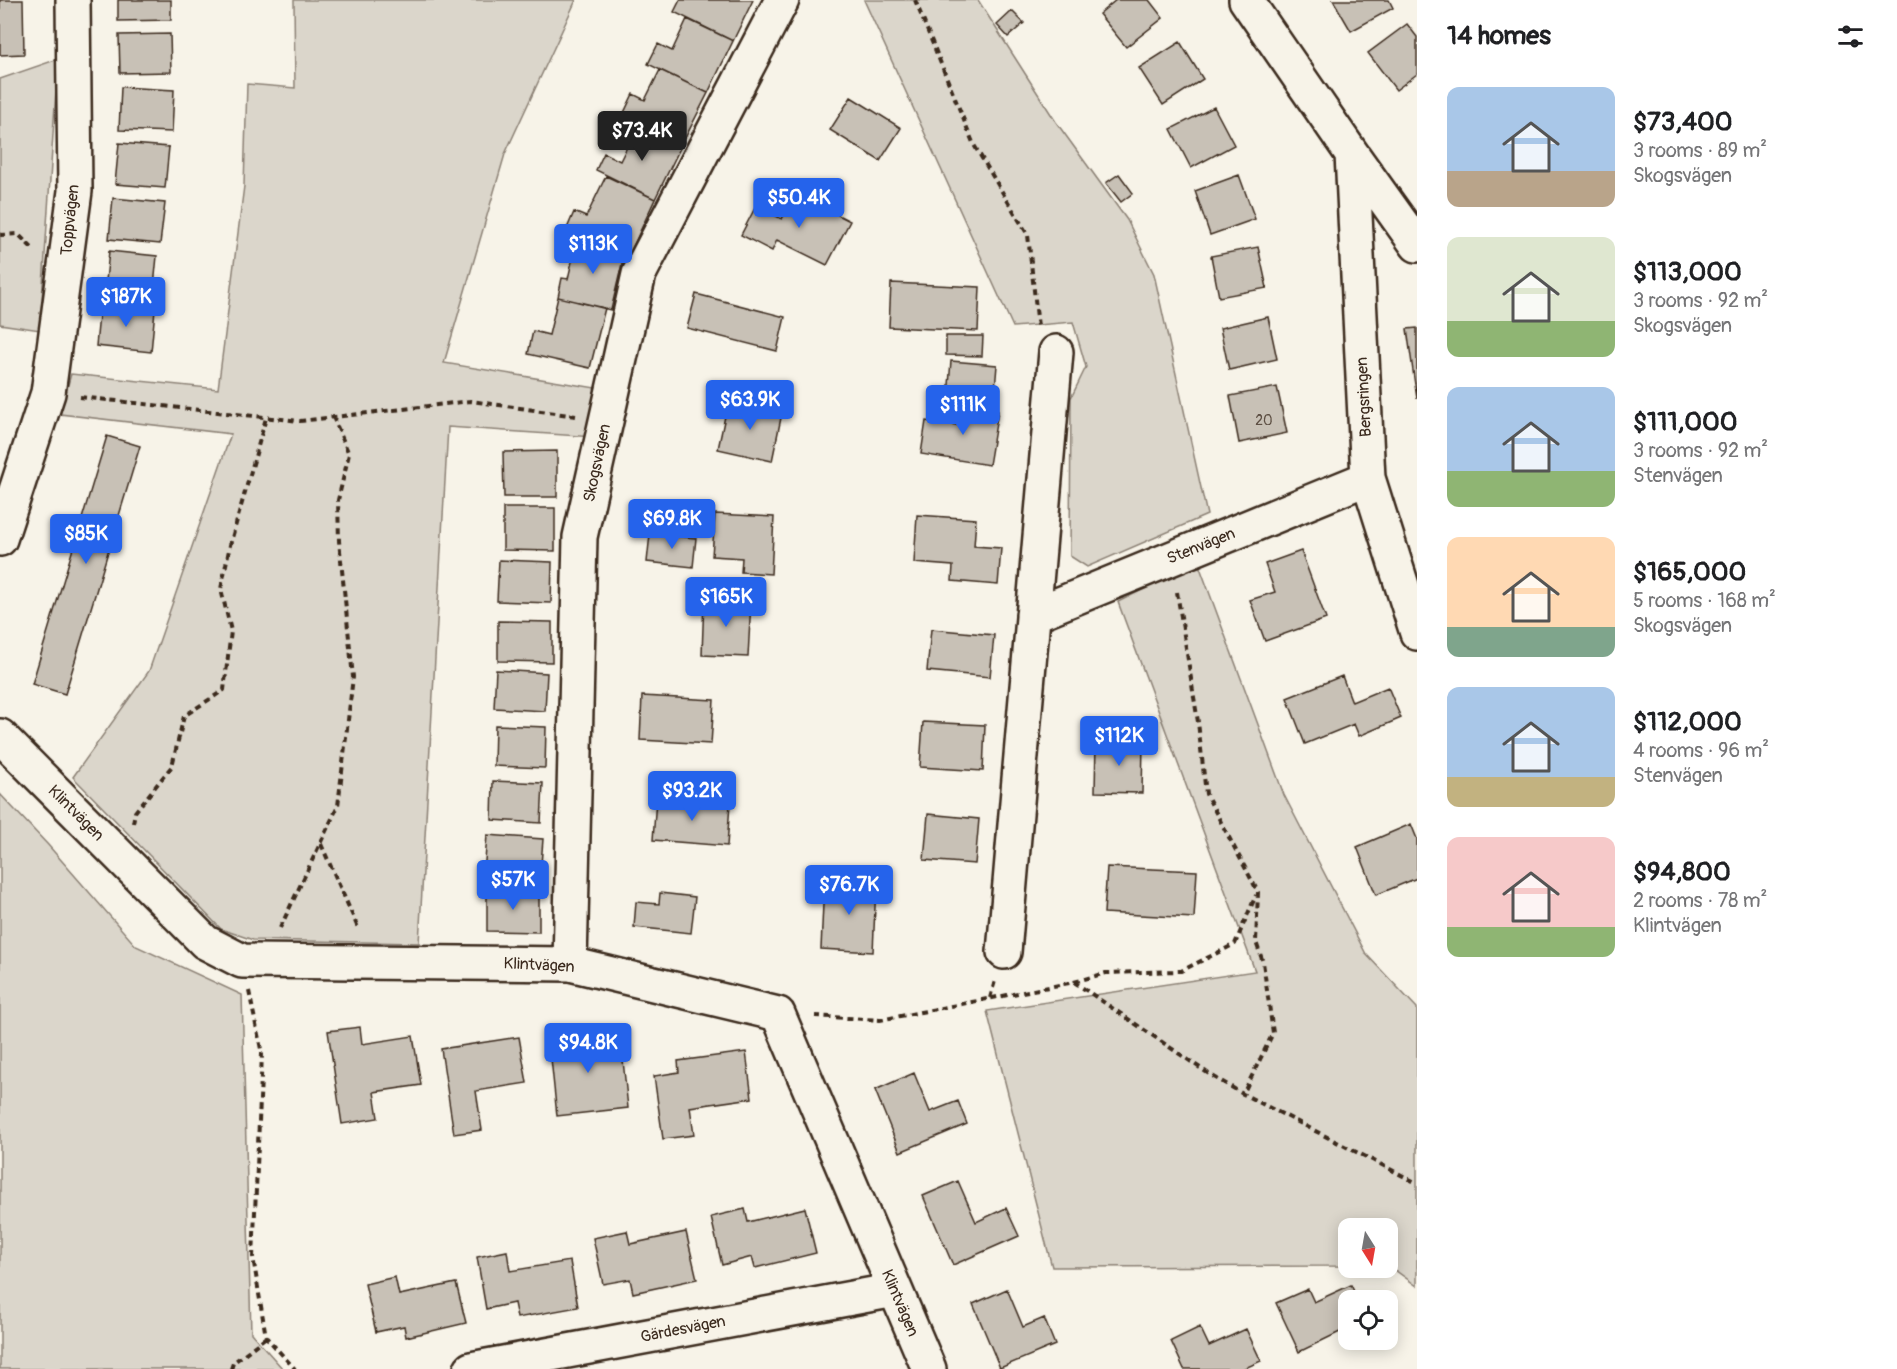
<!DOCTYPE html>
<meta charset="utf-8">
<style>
body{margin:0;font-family:Pangolin,sans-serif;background:#f2f2f2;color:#202124;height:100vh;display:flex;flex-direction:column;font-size:22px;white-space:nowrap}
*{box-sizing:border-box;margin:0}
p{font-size:20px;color:#757577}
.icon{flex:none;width:33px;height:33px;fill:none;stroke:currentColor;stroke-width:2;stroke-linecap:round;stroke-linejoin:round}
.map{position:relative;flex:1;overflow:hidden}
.drawer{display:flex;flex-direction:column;background:#fff;width:480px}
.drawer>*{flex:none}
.needle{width:39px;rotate:169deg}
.tools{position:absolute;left:1338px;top:1218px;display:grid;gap:12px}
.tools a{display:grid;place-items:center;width:60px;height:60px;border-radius:12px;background:#fff;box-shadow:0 3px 15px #0003;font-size:30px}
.price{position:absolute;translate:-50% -51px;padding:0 14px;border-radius:6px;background:#2563eb;color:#fff;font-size:20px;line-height:39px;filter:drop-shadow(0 2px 3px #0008)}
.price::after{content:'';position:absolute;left:50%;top:36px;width:18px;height:14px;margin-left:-9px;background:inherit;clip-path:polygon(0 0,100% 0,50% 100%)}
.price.on{background:#222;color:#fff}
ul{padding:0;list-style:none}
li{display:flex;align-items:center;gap:18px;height:150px;padding:0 30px}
li span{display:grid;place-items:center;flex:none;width:168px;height:120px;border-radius:12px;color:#555}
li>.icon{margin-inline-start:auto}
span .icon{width:72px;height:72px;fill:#fffc;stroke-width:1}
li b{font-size:26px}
h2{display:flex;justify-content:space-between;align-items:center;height:72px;padding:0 30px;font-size:26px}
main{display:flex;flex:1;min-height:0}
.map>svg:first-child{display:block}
.green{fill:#dbd6cb;stroke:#8b8074;stroke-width:1.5}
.building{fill:#c8c1b6;stroke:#3b2a1e;stroke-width:1.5}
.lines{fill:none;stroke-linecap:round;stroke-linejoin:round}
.street-casing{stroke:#3b2a1e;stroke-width:38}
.path{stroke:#3b2a1e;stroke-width:4;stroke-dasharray:6 4.5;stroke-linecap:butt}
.street{stroke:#f7f3e8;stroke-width:33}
.labels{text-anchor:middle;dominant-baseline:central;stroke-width:4.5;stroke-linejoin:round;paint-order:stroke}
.number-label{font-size:14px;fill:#5e5044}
.street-label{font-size:16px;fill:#3b2a1e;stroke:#f7f3e8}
</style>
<main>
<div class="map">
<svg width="1417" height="1369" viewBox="0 0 1417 1369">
<rect width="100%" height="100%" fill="#f7f3e8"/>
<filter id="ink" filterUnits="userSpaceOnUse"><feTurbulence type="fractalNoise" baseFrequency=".0167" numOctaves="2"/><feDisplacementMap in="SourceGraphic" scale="12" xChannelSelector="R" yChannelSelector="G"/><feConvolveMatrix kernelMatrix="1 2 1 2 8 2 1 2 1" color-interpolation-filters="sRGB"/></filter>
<g filter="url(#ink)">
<path class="green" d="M294 0H576L505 154 444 363 608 390 594 437 448 427 419 943 253 940 221 929 73 777 149 671 231 434 60 414 71 374 218 389 244 186 247 84 295 88Z
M864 0H978L1056 122 1127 220 1154 274 1207 515 1087 567 1070 556 1071 398 1086 367 1073 322 1013 327Z
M58 59 40 330 0 324V79Z
M1198 562 1284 795 1366 954 1417 1008V1286L1388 1265V1228H1348V1266L1052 1267 987 1011 1255 971 1118 602Z
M0 794 48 845 136 946 242 995 251 1333 283 1369H0Z"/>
<path class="building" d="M0 0H23L24 54 0 55Z
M118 0H171V20L118 21Z
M680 0H753L733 41 674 12Z
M1116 0H1149L1163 18 1126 47 1099 14Z
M1333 0H1389L1393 8 1351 31Z
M1012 11 1024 23 1008 37 997 25Z
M687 19 733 41 708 93 648 64 658 44 672 51Z
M1407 24 1417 37V74L1396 90 1368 53Z
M170 34 171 72 120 73 119 35Z
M1180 42 1203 79 1163 105 1139 68Z
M660 70 708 93 681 146 622 117 633 94 645 100Z
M121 87 174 90 172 132 119 130Z
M851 97 901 128 880 161 830 130Z
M1214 107 1234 145 1191 168 1171 129Z
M638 125 681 146 655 199 596 170 604 153 620 161Z
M119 143 169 147 165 188 115 184Z
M1119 174 1133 193 1121 202 1106 183Z
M1239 175 1255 219 1210 235 1195 191Z
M606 176 655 199 630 253 566 231 574 212 586 217Z
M795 193 850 221 827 265 777 240 772 251 741 235 756 206 782 219Z
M113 198 165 203 160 244 109 239Z
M577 240 625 251 611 310 558 297 562 278 568 279Z
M1258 247 1267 288 1219 297 1211 256Z
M109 251 157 256 153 296 105 291Z
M891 283 980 287 978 331 889 327Z
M696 294 785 317 777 351 687 328Z
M558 297 605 308 590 368 528 354 533 331 549 335Z
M100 305 155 310 151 352 96 346Z
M1268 317 1277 359 1229 370 1220 328Z
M1417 328V399L1407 329Z
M946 336H983L982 356 946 355Z
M951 361 997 365 994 401 948 397Z
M1277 387 1287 433 1239 443 1230 396Z
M728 402 782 413 772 461 718 449Z
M960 404 998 411 989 465 921 454 926 421 957 425Z
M107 436 140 446 65 694 32 684Z
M557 451V497H504L503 452Z
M503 508H555V551L503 550Z
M715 514 774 517 771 574 741 572 742 558 712 556Z
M917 515 976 519 974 546 1001 548 998 585 952 581 953 566 914 563Z
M650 534 696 538 693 567 647 562Z
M1301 551 1326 619 1265 641 1250 600 1275 592 1265 564Z
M499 560 552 562 551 603 497 601Z
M704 599 751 601 748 657 702 655Z
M498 621 552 622V662L498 661Z
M931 629 994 635 990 677 927 671Z
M496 670 547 673 545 711 494 708Z
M1342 676 1352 702 1388 687 1401 718 1359 736 1354 724 1305 744 1287 698Z
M642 696 714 700 711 744 640 740Z
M923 722 985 725 983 771 920 767Z
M495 725 546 727 545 768 494 766Z
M1096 742H1143L1142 793 1095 792Z
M493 781 543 783 541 823 492 820Z
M656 799 730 804 727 846 653 840Z
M928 814 979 819 975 864 924 860Z
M1411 824 1417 839V878L1376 895 1357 847Z
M487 835 543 839 540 878 484 874Z
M1107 867 1197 871 1194 918 1104 913Z
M824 881 876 884 873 952 821 949Z
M487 890H539V932L487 931Z
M660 893 695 897 691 933 634 927 636 902 659 904Z
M360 1027 362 1044 413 1036 421 1085 374 1092 378 1118 342 1124 328 1031Z
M620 1032 628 1108 557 1116 549 1039Z
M519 1037 527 1083 476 1091 482 1130 454 1134 441 1049Z
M746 1052 752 1098 690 1107 694 1135 663 1139 654 1076 679 1072 678 1061Z
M914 1073 930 1112 958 1101 967 1124 900 1152 875 1090Z
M958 1181 976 1222 1006 1208 1019 1236 953 1265 923 1196Z
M805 1208 816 1253 755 1268 752 1257 722 1265 711 1217 745 1209 748 1222Z
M627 1231 630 1244 686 1232 697 1279 633 1293 630 1279 603 1284 593 1238Z
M507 1251 510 1271 570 1261 578 1307 517 1318 514 1303 486 1309 477 1257Z
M395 1277 399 1295 456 1283 466 1323 406 1337 404 1326 376 1332 365 1284Z
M1351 1285 1358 1300H1348V1328L1299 1352 1276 1303 1308 1289 1314 1302Z
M1007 1289 1023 1327 1044 1318 1055 1345 1000 1368 973 1304Z
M1200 1327 1209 1346 1246 1329 1261 1361 1243 1369H1184L1171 1341Z"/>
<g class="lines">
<defs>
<path id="street" d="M1246 0 1352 154 1417 245
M1352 154 1368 478 1417 633
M0 539 48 393 75 191 73 0
M1033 615 1368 478
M0 736 205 942 242 961 570 964 778 1014 929 1369
M1004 952 1056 352
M570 964 580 537 639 274 782 0
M471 1369 895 1290"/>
</defs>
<use href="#street" class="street-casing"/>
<path class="path" d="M915 0 974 145 1028 235 1038 327
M0 235 18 234 34 250
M80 397 300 421 471 401 576 416
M1177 592 1198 722 1206 794 1258 892 1256 942 1263 962 1273 1033 1243 1094
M133 823 135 812 172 766 184 716 224 690 231 631 221 589 230 545 266 418
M321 844 359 930
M280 928 338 806 353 677 339 541 338 500 349 454 333 417
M1074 982 1106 973 1181 971 1235 944 1256 895
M249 991 262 1054 253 1257 266 1337 295 1369
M990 998 995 981
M815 1016 880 1020 1074 982 1209 1074 1243 1094 1417 1183
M231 1369 233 1363 266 1337"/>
<use href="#street" class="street"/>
</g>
</g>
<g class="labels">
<g class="number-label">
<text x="1264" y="420">20</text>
</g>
<g class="street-label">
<text transform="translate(70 220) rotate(-84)">Toppvägen</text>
<text transform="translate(1364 397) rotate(-93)">Bergsringen</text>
<text transform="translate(597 463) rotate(-78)">Skogsvägen</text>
<text transform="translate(1201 546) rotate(-22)">Stenvägen</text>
<text transform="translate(76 813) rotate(45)">Klintvägen</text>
<text transform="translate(539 965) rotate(3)">Klintvägen</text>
<text transform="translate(900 1303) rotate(67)">Klintvägen</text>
<text transform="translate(683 1329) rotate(-11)">Gärdesvägen</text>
</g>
</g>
</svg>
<div class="tools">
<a><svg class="needle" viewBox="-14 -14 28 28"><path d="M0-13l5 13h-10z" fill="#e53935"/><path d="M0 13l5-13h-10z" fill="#757577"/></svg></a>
<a><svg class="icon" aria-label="locate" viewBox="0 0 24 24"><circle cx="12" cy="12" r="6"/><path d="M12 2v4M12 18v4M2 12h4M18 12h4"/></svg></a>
</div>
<b class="price on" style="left:642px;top:162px">$73.4K</b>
<b class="price" style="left:799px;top:229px">$50.4K</b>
<b class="price" style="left:593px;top:275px">$113K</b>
<b class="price" style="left:126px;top:328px">$187K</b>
<b class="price" style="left:750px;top:431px">$63.9K</b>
<b class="price" style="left:963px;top:436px">$111K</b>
<b class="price" style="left:672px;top:550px">$69.8K</b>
<b class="price" style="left:86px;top:565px">$85K</b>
<b class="price" style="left:726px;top:628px">$165K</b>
<b class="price" style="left:1119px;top:767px">$112K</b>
<b class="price" style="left:692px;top:822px">$93.2K</b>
<b class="price" style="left:513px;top:911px">$57K</b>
<b class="price" style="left:849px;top:916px">$76.7K</b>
<b class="price" style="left:588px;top:1074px">$94.8K</b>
</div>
<section class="drawer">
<h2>14 homes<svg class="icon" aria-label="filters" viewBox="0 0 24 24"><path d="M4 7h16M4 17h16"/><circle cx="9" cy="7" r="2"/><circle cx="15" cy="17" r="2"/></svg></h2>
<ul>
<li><span style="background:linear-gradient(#a9c7e8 70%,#b9a48a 0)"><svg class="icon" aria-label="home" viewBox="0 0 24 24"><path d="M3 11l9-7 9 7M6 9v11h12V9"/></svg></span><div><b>$73,400</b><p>3 rooms · 89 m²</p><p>Skogsvägen</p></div></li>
<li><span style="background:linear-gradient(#dfe7d0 70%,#8fb573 0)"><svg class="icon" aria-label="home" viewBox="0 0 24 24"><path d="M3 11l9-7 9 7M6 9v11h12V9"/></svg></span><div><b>$113,000</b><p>3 rooms · 92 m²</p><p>Skogsvägen</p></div></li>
<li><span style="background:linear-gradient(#a9c7e8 70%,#8fb573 0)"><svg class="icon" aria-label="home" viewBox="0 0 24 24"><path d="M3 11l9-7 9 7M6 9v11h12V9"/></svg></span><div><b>$111,000</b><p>3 rooms · 92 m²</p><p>Stenvägen</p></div></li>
<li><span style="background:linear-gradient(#ffd9b3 75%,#7fa58c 0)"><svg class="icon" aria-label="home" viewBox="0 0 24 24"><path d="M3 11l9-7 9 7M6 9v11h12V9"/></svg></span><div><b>$165,000</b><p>5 rooms · 168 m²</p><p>Skogsvägen</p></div></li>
<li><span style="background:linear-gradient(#a9c7e8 75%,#c2b280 0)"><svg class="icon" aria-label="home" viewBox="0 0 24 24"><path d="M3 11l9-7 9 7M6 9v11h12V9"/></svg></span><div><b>$112,000</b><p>4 rooms · 96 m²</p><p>Stenvägen</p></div></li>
<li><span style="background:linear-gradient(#f6c9c9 75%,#8fb573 0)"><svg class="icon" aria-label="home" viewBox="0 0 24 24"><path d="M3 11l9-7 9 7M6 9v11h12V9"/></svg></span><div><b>$94,800</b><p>2 rooms · 78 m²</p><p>Klintvägen</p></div></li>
</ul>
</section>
</main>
